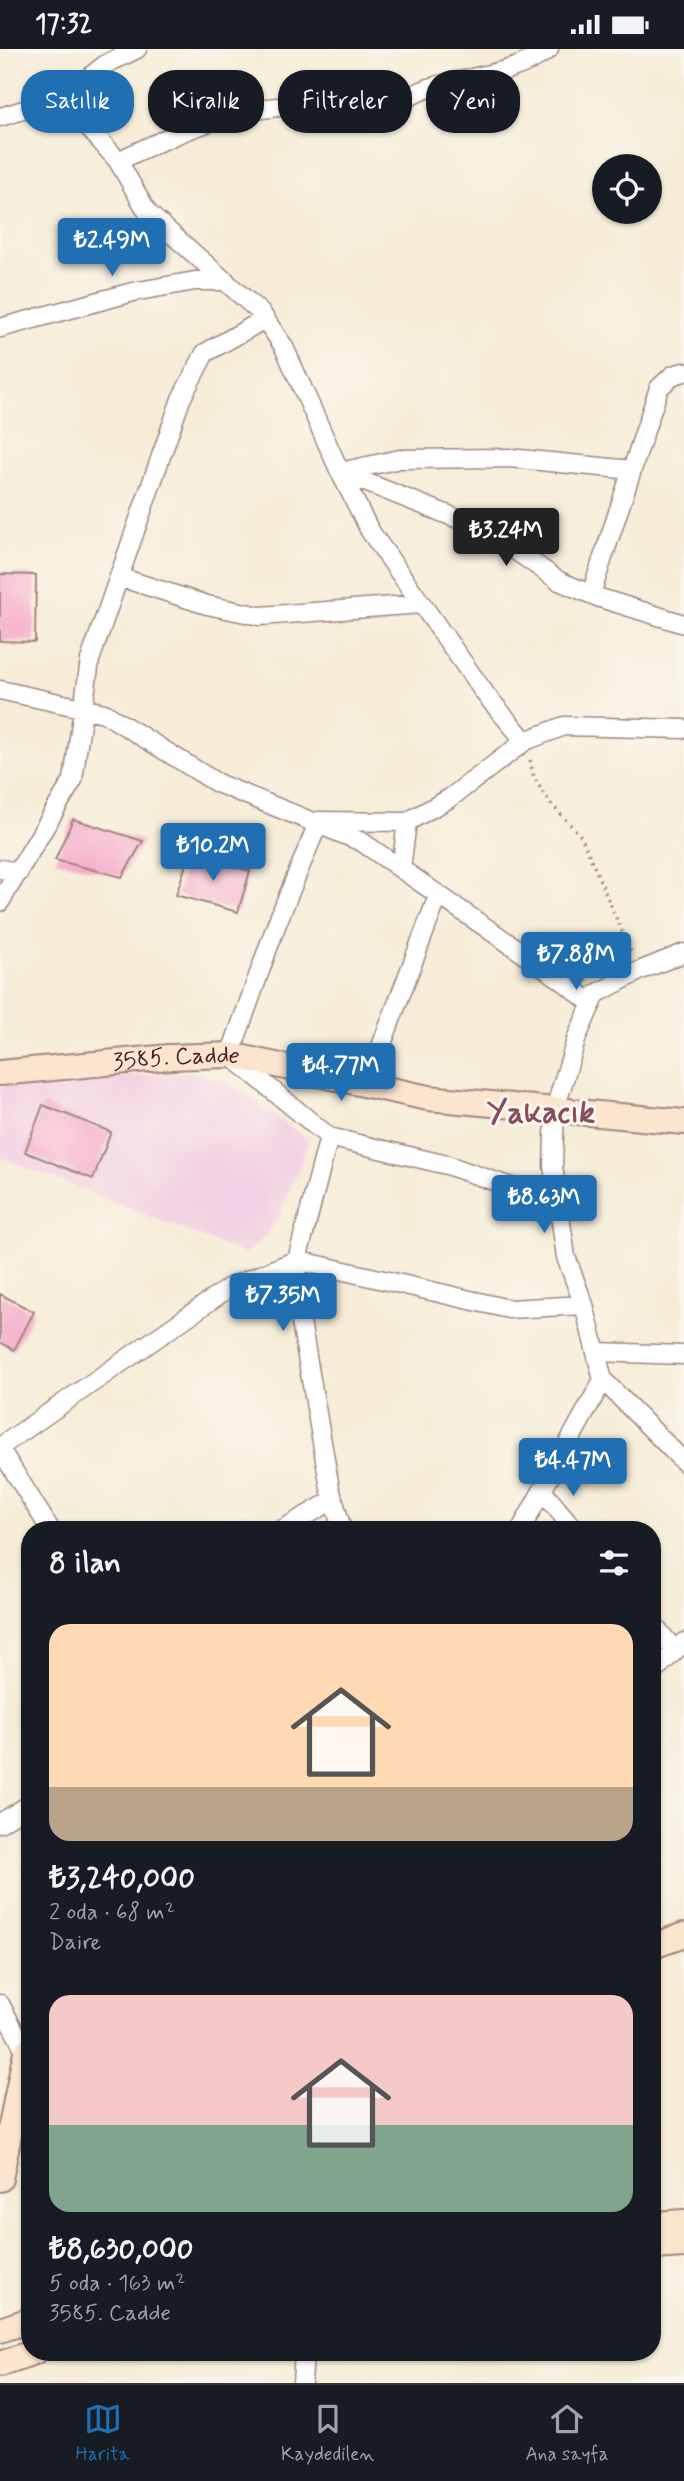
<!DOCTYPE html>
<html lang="tr">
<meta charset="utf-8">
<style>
body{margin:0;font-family:Mynerve,sans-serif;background:#20242c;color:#f1f3f6;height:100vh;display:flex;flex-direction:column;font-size:26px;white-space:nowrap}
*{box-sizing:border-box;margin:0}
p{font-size:23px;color:#9ea1a6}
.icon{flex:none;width:38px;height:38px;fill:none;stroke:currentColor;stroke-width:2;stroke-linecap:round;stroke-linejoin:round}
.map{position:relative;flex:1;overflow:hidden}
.drawer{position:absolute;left:21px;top:1472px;width:640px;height:840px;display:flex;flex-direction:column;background:#171b24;border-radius:28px;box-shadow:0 2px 5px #0004}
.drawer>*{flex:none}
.hud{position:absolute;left:21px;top:21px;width:642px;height:63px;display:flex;gap:14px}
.buttons{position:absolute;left:592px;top:105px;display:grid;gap:14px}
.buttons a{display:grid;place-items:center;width:70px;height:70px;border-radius:50%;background:#171b24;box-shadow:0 2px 5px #0004;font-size:35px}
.price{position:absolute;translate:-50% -60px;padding:0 16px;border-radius:7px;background:#1f6fb2;color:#fff;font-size:23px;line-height:46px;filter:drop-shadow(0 2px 4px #0008)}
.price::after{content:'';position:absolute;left:50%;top:42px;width:21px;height:16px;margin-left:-10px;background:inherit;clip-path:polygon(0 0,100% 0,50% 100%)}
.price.current{background:#222;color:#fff}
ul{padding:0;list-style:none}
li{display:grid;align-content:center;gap:14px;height:371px;padding:0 28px}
li span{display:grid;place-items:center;height:217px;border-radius:21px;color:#555}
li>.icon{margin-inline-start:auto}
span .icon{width:126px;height:126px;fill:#fffc;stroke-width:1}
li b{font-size:30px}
h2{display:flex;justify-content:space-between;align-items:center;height:84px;padding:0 28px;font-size:30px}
.pill{padding:0 24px;border-radius:28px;background:#171b24;box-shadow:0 2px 5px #0004;font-size:24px;line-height:63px}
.pill.current{background:#1f6fb2;color:#fff}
.status{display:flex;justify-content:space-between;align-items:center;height:49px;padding:0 35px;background:#171b24;direction:ltr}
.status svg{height:19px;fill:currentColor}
.tabs{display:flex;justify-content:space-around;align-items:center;height:98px;border-top:2px solid #363941;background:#171b24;font-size:19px;color:#9ea1a6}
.tabs a{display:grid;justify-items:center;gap:4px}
.tabs .current{color:#1f6fb2}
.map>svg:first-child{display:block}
.built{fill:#f2cfe2}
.building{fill:#f5a4c6}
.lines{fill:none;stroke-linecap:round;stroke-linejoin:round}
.street-casing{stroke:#a08681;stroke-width:21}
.secondary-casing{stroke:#a08681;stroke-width:28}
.path{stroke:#a08681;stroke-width:3.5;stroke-dasharray:2 5;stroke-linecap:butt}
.street{stroke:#fff;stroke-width:18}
.secondary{stroke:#fce5cf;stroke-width:24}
.labels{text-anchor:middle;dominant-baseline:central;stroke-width:6;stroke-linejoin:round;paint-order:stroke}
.street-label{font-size:24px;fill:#4a1f2b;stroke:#fbf7ec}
.district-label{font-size:32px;font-weight:bold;fill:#864e61;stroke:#fbf7ec}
</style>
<div class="status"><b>17:32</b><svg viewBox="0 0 49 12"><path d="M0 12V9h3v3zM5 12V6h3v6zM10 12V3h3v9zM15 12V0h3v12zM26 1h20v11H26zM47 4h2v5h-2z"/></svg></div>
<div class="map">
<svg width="684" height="2334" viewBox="0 0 684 2334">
<rect width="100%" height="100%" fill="#fbf7ec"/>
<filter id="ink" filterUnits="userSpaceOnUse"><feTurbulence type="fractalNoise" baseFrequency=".0143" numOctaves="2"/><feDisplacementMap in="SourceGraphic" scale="14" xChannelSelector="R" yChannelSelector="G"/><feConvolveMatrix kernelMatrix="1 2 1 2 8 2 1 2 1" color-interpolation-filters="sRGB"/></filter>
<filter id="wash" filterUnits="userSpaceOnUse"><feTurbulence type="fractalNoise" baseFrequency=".00686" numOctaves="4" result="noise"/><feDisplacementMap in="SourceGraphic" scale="28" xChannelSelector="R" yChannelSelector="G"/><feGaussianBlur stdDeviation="1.57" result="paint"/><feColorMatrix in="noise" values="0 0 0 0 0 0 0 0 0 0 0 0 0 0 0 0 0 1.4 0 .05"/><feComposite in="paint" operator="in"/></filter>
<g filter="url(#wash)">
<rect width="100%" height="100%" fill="#f6ecd7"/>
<path class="built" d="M190 1022 234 1037 309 1091 280 1165 264 1189 244 1205 0 1108V1038Z"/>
<g id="blocks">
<path class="building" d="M0 525 36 526 35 593 0 592Z
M73 770 143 792 122 828 55 811Z
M189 806 250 822 238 863 176 846Z
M43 1056 111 1083 93 1130 25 1103Z
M0 1245 34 1263 14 1301 0 1293Z"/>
</g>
</g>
<g filter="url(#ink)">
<use href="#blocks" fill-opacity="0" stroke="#a08681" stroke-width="2"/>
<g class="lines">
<defs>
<path id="street" d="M137 0 106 15 63 49 118 112 148 164 261 264 284 298 340 423 370 482 486 646 525 692
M0 68 63 49
M118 112C168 88 222 63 278 58 302 56 326 72 351 71 382 69 401 48 429 39 470 26 514 27 549 0
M0 279 133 243 195 232H226
M340 423 486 481 559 532 600 549 684 575
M340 423 400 410 509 409 632 421
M119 528 207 556 260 567 421 555
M591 545 659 339 673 326 684 323
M0 641 104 664 217 734 362 793 562 931 592 955
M0 820 19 823
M401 820 407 773
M0 853 73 731 90 611 181 350 205 304 265 270
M366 1037 438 847
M329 1088 297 1211V1250L330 1439 342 1480
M558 1154 447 1116 329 1088 230 1006 277 874 319 772 407 773 450 749 525 692 564 677 684 680
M597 1303 684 1306
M603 1331 684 1413
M0 1398 230 1238 297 1211 509 1260 584 1256
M0 1400 50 1480
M543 1443 574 1480
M283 1480 333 1451
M521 1480 603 1331 584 1256 566 1208 553 1117 555 1060 577 988 596 945 639 922 684 904
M653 1575 675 1602
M653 1623 684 1593
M0 1774 30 1755
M0 1955 26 2003 30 2000
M302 2334 304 2303"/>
<g id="secondary">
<path id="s1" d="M0 1024 169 1008 230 1006 428 1049 684 1073"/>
<path d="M653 1897 684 1886"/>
<path d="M0 2130 26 2003"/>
<path d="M653 2175 684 2173"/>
<path d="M653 2198 684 2196"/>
<path d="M0 2281 30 2271"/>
<path d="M0 2315 34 2303"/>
</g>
</defs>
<use href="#street" class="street-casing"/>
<use href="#secondary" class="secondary-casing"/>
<path class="path" d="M530 711 534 729 551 755 581 787 632 906"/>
<use href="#street" class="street"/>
<use href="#secondary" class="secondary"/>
</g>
</g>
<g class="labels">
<g class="street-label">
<text stroke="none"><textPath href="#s1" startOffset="177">3585. Cadde</textPath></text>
</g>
<g class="district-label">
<text x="541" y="1064">Yakacık</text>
</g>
</g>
</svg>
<div class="buttons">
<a><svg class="icon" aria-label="locate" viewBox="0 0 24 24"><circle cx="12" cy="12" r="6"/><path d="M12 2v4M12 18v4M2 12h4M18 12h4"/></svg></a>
</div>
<b class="price" style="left:112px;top:229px">₺2.49M</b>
<b class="price current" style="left:506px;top:519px">₺3.24M</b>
<b class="price" style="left:213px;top:834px">₺10.2M</b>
<b class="price" style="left:576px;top:943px">₺7.88M</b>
<b class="price" style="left:341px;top:1054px">₺4.77M</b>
<b class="price" style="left:544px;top:1186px">₺8.63M</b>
<b class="price" style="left:283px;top:1284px">₺7.35M</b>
<b class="price" style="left:573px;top:1449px">₺4.47M</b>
<div class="hud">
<a class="pill current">Satılık</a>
<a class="pill">Kiralık</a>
<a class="pill">Filtreler</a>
<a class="pill">Yeni</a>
</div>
<section class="drawer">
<h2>8 ilan<svg class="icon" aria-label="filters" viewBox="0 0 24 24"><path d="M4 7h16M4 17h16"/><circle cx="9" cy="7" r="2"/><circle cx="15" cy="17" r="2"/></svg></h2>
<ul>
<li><span style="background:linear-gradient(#ffd9b3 75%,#b9a48a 0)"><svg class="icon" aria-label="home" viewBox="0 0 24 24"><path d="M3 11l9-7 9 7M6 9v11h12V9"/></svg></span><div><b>₺3,240,000</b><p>2 oda · 68 m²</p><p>Daire</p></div></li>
<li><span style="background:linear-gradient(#f6c9c9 60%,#7fa58c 0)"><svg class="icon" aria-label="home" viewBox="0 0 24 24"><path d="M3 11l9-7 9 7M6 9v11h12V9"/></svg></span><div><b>₺8,630,000</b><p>5 oda · 163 m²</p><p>3585. Cadde</p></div></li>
</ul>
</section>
</div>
<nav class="tabs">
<a class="current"><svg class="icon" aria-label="map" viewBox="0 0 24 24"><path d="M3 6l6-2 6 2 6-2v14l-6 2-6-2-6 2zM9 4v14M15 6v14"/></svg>Harita</a>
<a><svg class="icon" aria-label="saved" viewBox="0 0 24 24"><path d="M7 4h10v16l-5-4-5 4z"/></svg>Kaydedilen</a>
<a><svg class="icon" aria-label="home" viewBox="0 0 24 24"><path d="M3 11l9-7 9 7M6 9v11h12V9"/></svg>Ana sayfa</a>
</nav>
